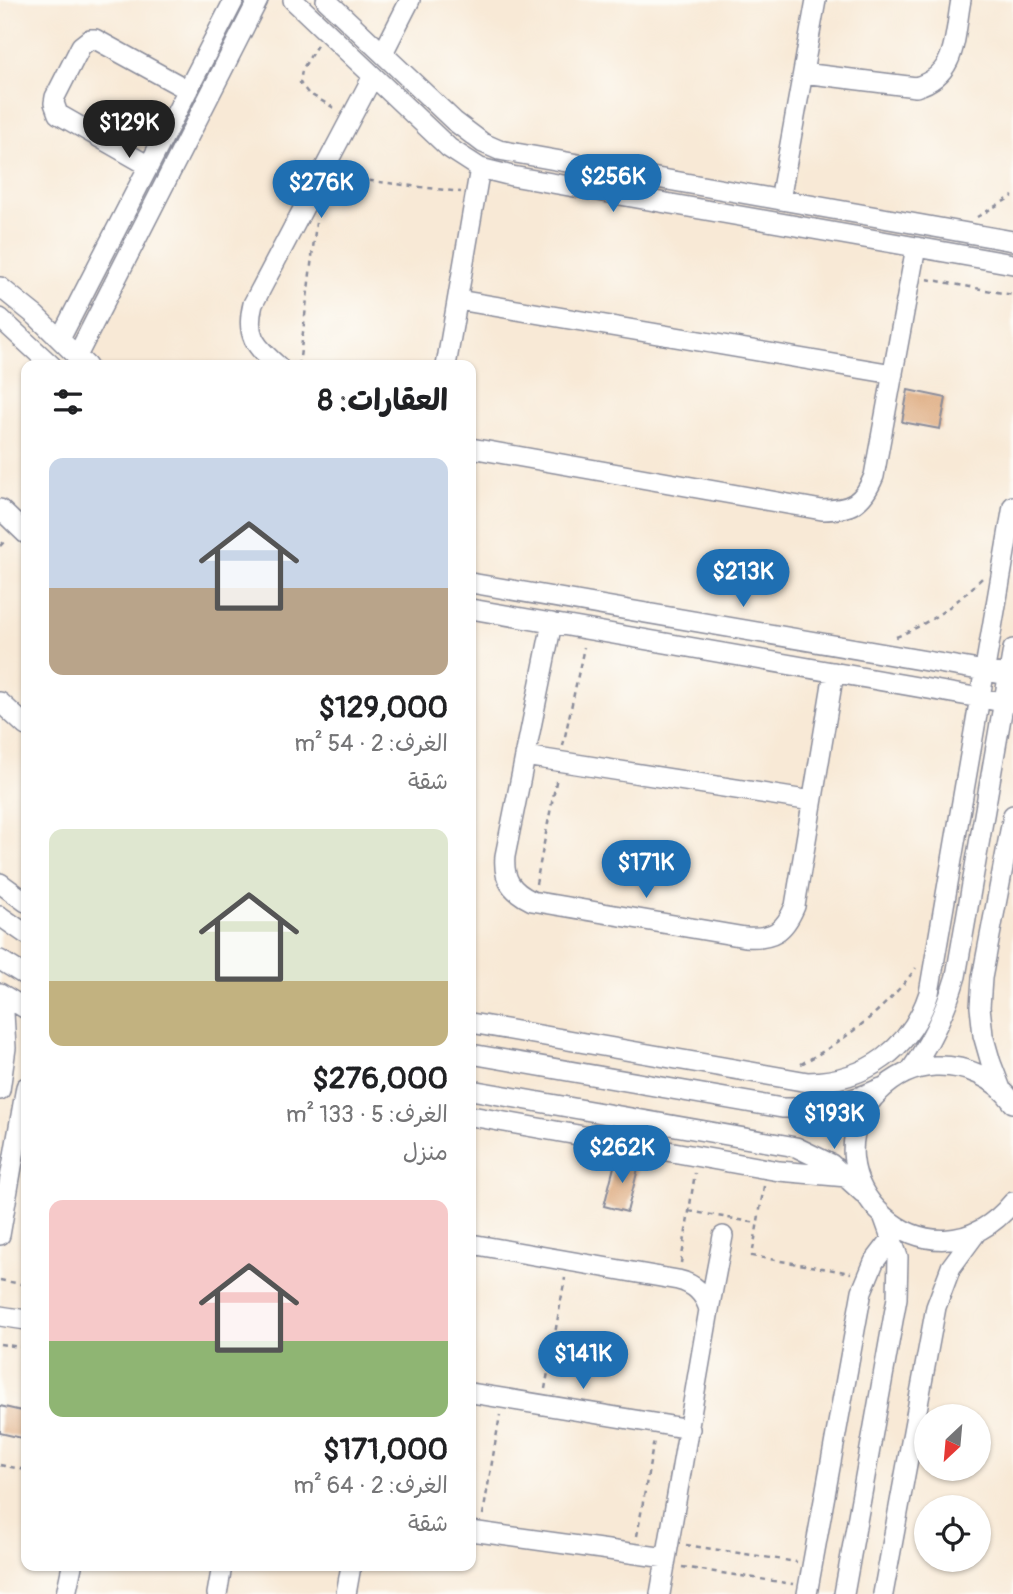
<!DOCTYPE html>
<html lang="ar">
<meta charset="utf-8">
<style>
body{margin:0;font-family:Pangolin,"Playpen Sans Arabic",sans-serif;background:#f6f6f6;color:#202124;direction:rtl;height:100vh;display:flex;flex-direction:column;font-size:26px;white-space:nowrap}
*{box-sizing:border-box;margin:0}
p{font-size:23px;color:#757577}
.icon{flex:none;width:38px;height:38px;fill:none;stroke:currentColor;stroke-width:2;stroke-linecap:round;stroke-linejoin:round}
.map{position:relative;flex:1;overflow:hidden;direction:ltr}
.details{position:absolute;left:21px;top:360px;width:455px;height:1211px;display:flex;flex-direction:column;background:#fff;border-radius:14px;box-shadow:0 2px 5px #0004;direction:rtl}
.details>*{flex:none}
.needle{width:46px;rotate:206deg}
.tools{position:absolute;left:914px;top:1404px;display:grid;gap:14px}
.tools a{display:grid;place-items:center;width:77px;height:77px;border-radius:50%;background:#fff;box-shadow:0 2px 5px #0004;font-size:35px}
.price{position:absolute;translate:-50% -60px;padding:0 16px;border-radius:24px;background:#1f6fb2;color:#fff;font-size:23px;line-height:46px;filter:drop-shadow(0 2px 4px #0008)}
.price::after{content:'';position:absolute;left:50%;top:42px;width:21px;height:16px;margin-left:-10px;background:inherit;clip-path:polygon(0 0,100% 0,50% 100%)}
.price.on{background:#222;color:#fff}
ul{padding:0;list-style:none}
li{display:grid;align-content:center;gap:14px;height:371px;padding:0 28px}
li span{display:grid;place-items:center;height:217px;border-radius:14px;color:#555}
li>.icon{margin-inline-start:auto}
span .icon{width:126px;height:126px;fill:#fffc;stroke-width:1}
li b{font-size:30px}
h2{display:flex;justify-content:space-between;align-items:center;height:84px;padding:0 28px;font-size:30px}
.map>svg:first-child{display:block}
.building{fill:#deab80}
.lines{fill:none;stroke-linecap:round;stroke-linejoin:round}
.minor-casing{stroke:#8a8c9a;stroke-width:22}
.path{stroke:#8a8c9a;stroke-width:2.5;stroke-dasharray:5 5;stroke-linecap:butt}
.minor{stroke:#fff;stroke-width:19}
</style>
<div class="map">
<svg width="1013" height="1594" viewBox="0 0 1013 1594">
<rect width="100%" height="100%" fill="#fdfcf7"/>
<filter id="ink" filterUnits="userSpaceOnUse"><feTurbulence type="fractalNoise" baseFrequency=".0143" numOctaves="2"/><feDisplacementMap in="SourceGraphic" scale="14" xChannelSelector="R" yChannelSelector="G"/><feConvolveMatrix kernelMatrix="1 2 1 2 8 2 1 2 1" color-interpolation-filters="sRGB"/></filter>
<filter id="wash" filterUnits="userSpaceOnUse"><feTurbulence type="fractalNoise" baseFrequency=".00686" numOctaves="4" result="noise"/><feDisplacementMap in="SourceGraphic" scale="28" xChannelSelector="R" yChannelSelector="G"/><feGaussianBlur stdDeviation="1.57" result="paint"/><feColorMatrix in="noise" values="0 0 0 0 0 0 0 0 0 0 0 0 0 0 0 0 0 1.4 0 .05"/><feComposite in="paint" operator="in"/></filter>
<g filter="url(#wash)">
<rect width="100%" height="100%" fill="#f8e9d6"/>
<g id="blocks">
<path class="building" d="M908 390 946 398 940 429 902 422Z
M616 1159 639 1165 627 1212 604 1206Z
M0 1406 26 1412V1439L0 1433Z"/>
</g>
</g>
<g filter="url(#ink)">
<use href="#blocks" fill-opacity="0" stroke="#8a8c9a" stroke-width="2"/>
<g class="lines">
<defs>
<path id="minor" d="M293 0 449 148 480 168 512 176 1013 264
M326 0 454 121 483 143 499 150 1013 241
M383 53 410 0
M803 73 916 87C958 75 954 36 961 0
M149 166 58 114 54 103 55 97 81 46 90 39H95L188 90
M780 200 816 0
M0 287 36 316 87 366
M458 300 893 374
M0 318 52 366
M60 339 234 0
M77 356 258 0
M278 366C255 346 245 335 253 304L373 76
M446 366 480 168
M471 448 822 510C851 510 863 503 874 476L916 247
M0 509 26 534
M471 583 1008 675
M471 609 1003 702
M552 623 505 856C503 879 511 891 532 901L745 937C773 939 784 932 795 906L834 672
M0 702 26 726
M525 756 812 801
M0 883 26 902
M0 916 26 934
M0 960 26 976
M0 993 26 1009
M471 1023 808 1082C867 1081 911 1048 929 993L1013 506
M471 1054 782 1108C817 1109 849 1103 881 1088
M910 1071C931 1042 946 1010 956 976L1013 649
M1001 1089 991 1063 983 1035 980 1007 982 978 1013 815
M0 1090 6 1048 3 995
M471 1090 796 1147 831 1164 863 1193
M1013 1103C995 1077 966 1065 935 1066 914 1067 894 1077 879 1092 797 1174 929 1304 1013 1202
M471 1116 779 1171 847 1177
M0 1235 26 1087
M471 1244 678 1280C695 1284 705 1294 709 1310L660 1594
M709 1310 723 1236
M0 1316 26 1320
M471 1393 690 1429
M471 1531 666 1558
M66 1594 72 1566
M217 1594 222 1566
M346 1594 351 1566
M807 1594 862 1291 874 1262 893 1237
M844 1594 897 1298 898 1257 884 1218
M883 1594 936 1307 951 1267 976 1233"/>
</defs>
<use href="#minor" class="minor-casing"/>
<path class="path" d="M317 45 302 70 300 83 308 93 336 109
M339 177 461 192
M977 217 1013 196
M927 279 1013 295
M299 366 316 223
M0 546 7 539
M896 637C930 623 958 603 984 576
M563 746 584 647
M536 884 557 777
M801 1064C846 1040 886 1009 916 968
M764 1186 752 1256 851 1273
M689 1211 757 1223
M681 1263 695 1173
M0 1280 26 1285
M0 1344 26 1348
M545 1389 565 1278
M0 1465 26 1470
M25 1470 26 1461
M483 1515 500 1415
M637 1536 654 1440
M686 1545 797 1562
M682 1567 793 1584"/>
<use href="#minor" class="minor"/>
</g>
</g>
</svg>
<div class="tools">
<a><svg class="needle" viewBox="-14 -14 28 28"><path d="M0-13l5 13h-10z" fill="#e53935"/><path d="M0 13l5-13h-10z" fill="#757577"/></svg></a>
<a><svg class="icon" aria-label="locate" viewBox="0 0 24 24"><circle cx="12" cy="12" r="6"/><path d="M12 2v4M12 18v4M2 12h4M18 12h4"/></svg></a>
</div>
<b class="price on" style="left:129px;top:160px">$129K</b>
<b class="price" style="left:613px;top:214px">$256K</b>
<b class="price" style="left:321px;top:220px">$276K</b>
<b class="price" style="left:743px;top:609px">$213K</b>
<b class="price" style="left:646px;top:900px">$171K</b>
<b class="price" style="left:834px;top:1151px">$193K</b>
<b class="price" style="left:622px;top:1185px">$262K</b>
<b class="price" style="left:583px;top:1391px">$141K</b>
<section class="details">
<h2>العقارات: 8<svg class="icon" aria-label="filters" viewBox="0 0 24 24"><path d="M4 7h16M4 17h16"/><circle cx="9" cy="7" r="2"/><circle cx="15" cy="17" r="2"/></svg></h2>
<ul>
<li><span style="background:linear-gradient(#c9d6e8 60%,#b9a48a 0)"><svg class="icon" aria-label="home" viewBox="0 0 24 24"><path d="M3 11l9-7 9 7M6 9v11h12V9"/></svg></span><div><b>$129,000</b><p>الغرف: 2 · 54 m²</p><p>شقة</p></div></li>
<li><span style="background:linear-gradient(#dfe7d0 70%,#c2b280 0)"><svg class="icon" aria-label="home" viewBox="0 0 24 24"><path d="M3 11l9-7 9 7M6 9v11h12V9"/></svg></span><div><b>$276,000</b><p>الغرف: 5 · 133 m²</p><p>منزل</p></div></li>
<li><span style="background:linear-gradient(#f6c9c9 65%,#8fb573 0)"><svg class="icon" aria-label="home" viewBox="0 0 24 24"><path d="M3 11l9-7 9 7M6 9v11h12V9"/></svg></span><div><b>$171,000</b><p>الغرف: 2 · 64 m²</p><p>شقة</p></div></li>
</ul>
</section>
</div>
